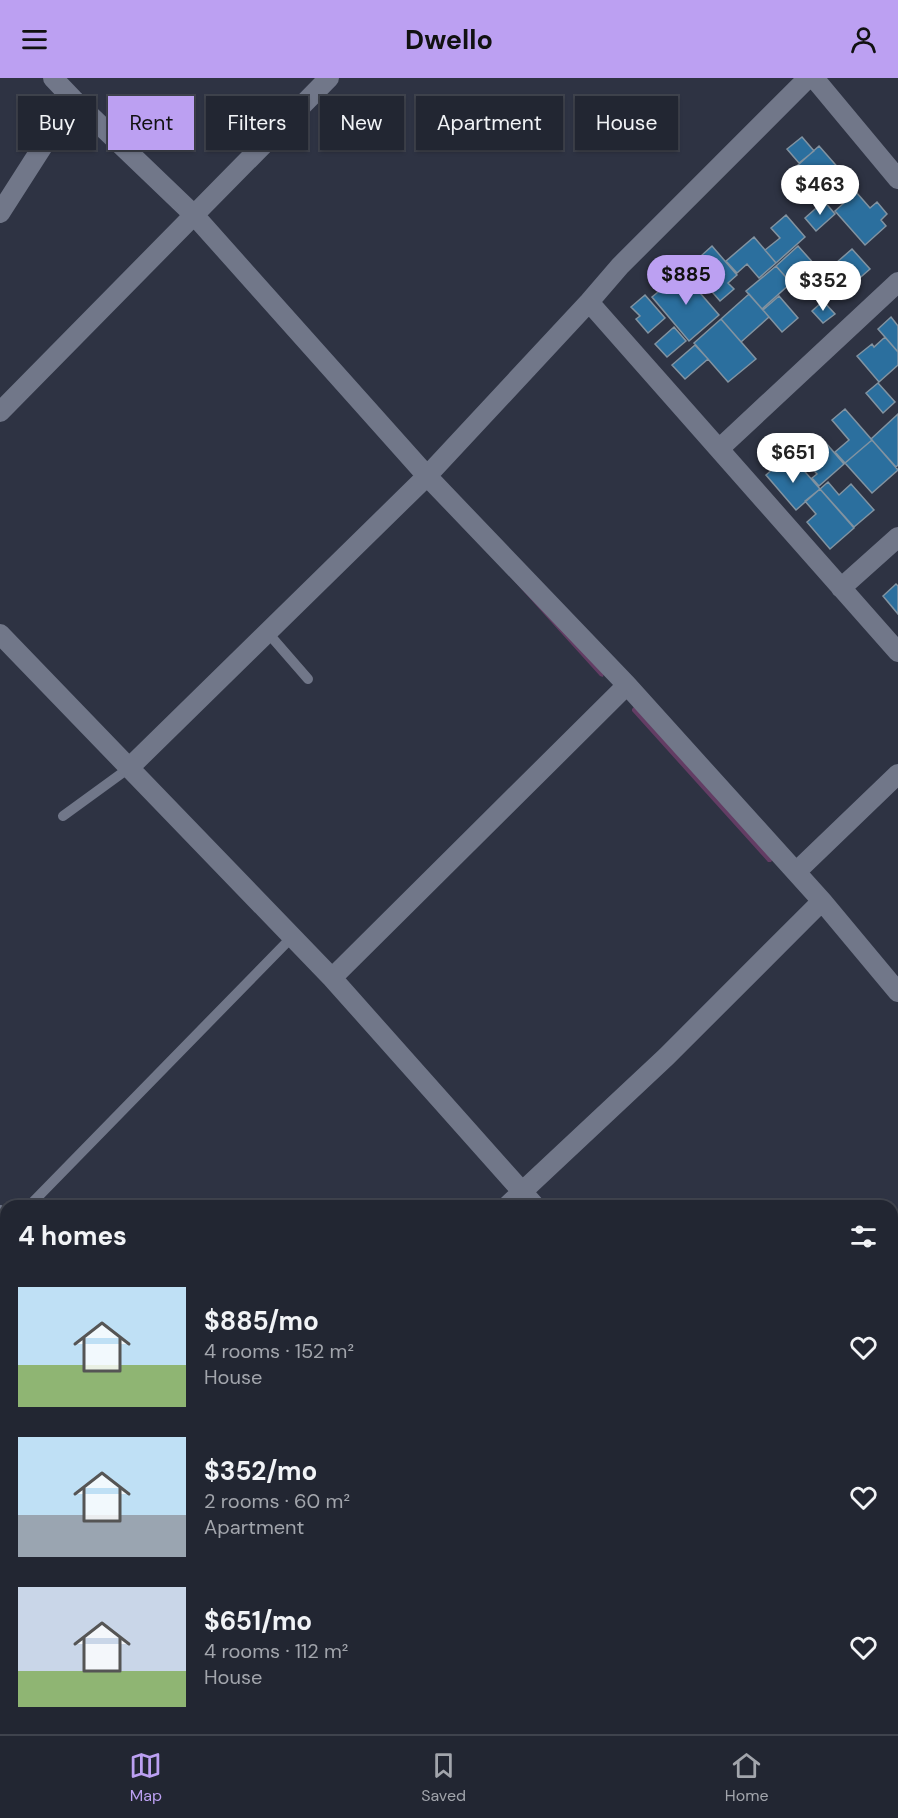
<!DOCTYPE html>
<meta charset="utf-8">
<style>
body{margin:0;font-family:"DM Sans",sans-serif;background:#2e323e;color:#f1f3f6;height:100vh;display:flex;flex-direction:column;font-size:22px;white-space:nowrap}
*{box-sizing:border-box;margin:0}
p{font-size:20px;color:#a2a5ac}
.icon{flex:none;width:33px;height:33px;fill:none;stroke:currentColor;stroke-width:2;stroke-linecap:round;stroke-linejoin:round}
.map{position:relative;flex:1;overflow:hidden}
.side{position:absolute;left:0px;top:1122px;width:898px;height:534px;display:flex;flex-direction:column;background:#222632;border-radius:18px 18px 0 0;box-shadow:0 2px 4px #0004,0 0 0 2px #3f434d}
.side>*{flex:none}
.hud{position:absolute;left:18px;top:18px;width:862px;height:54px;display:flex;gap:12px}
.price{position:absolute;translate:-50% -51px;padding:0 14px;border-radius:21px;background:#fff;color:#222;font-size:20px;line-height:39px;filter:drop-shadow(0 2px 3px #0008)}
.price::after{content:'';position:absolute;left:50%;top:36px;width:18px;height:14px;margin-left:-9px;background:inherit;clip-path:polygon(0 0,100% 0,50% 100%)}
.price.on{background:#bca0f2;color:#111}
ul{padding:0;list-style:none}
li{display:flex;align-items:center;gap:18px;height:150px;padding:0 18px}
li span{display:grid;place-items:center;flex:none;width:168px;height:120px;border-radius:0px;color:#555}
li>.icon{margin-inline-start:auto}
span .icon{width:72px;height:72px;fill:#fffc;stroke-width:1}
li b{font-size:26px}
h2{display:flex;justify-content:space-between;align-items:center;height:72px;padding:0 18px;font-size:26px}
.chip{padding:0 21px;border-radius:0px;background:#222632;box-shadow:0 2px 4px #0004,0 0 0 2px #3f434d;font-size:21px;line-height:54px}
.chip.on{background:#bca0f2;color:#111}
header{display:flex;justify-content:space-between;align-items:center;height:78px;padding:0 18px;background:#bca0f2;color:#111;font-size:27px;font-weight:700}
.menu{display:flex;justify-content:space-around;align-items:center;height:84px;border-top:2px solid #3f434d;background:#222632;font-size:16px;color:#a2a5ac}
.menu a{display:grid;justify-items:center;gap:3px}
.menu .on{color:#bca0f2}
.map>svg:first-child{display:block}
.green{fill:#633d64}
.building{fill:#2b6f9e;stroke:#8293a1;stroke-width:1.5}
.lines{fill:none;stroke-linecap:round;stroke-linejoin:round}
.service{stroke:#717789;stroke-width:10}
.minor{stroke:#717789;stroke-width:20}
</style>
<header><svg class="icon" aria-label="menu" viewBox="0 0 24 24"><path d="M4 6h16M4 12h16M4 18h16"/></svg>Dwello<svg class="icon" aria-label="person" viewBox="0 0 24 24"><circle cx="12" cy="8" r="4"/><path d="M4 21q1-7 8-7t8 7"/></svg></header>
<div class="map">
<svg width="898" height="1656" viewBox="0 0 898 1656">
<rect width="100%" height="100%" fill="#2e3343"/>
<path class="green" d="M441 422 604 595 603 599 600 598Z
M634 629 773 781 771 784H768L632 633V631Z"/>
<path class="building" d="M802 59 814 73 799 85 787 71Z
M819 68 841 93 820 112 798 87Z
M856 114 870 130 877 124 887 136 881 142 886 148 865 167 835 133Z
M824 123 835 136 816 153 805 140Z
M786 137 805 159 776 185 765 172 780 160 771 150Z
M754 159 776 185 759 200 747 186 737 195 726 183Z
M712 168 737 197 728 205 734 211 720 223 693 192 705 181 702 177Z
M798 168 815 187 792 206 776 188Z
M852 171 870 191 846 212 839 205 834 209 827 200 832 196 828 192Z
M815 187 826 199 803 219 792 206Z
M776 188 791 205 762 231 746 213Z
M682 194 719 237 689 263 652 219Z
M749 216 769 239 741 264 721 241Z
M645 217 665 240 648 255 636 241 640 238 631 229Z
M779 218 798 240 782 254 763 232Z
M823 223 835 236 823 245 812 233Z
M891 239 898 248V274L878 251Z
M721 241 756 281 728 304 694 265Z
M674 249 686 263 667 279 655 266Z
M885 259 898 274V287L879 304 857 278 872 266 874 269Z
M695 267 708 281 685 301 672 287Z
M878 305 895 324 883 335 866 315Z
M845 331 872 362 845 385 835 374 849 362 832 342Z
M898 336V387L896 389 871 361Z
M872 362 898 392 872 415 845 385Z
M825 364 844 386 819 408 812 400 817 396 805 382Z
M782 383 793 395 800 388 820 411 796 432 766 397Z
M828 404 839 417 851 406 874 432 854 449 820 411Z
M820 411 854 450 830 471 807 444 816 436 805 423Z
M896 506 898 508V536L883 518Z"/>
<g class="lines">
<path class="service" d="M268 555 308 601
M63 738 129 690
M29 1128 292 859
M0 1132 6 1138
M0 1158 6 1152
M892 1563 898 1557
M509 1650 515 1656
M802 1656 808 1650"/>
<path class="minor" d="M53 0 73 21 194 137 427 398 627 607 822 823 898 914
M814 0 898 101
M0 135 73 21
M589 224 898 574
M0 334 329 0
M719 371 898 204
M841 510 898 459
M0 556 332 900 535 1128
M129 690 427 398 589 224 620 188 808 0
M796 794 898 696
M332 900 627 607
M507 1128 666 979 822 823
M892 1166 898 1160
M0 1401 6 1407
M892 1510 898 1516
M255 1650 261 1656"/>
</g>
</svg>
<b class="price" style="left:820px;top:138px">$463</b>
<b class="price on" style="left:686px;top:228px">$885</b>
<b class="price" style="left:823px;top:234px">$352</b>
<b class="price" style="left:793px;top:406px">$651</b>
<div class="hud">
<a class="chip">Buy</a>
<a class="chip on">Rent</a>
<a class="chip">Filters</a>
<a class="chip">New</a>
<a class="chip">Apartment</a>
<a class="chip">House</a>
</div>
<section class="side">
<h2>4 homes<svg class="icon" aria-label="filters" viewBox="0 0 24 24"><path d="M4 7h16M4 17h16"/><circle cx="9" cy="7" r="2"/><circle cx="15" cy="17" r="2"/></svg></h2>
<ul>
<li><span style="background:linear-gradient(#bfe0f5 65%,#8fb573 0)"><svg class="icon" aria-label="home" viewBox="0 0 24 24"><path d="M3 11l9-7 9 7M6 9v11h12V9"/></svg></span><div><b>$885/mo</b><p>4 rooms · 152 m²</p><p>House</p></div><svg class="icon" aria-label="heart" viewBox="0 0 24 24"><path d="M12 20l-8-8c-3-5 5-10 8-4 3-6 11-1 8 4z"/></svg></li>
<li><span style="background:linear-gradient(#bfe0f5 65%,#9aa5b1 0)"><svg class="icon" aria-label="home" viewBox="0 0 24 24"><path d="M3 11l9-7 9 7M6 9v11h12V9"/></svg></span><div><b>$352/mo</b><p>2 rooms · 60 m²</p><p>Apartment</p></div><svg class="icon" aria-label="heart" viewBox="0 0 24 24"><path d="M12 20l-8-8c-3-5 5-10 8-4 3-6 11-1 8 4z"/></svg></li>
<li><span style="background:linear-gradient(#c9d6e8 70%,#8fb573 0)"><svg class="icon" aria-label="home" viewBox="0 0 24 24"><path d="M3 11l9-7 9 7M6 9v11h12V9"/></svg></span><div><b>$651/mo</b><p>4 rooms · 112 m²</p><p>House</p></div><svg class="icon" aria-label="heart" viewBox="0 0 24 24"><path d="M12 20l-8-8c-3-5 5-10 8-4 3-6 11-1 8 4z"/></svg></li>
</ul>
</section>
</div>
<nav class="menu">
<a class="on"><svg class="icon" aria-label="map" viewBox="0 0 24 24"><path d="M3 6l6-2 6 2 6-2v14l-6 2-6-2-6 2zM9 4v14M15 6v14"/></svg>Map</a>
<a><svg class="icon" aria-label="saved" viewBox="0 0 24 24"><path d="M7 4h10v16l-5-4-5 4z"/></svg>Saved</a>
<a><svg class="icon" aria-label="home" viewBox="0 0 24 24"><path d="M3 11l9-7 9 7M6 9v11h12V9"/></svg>Home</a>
</nav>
